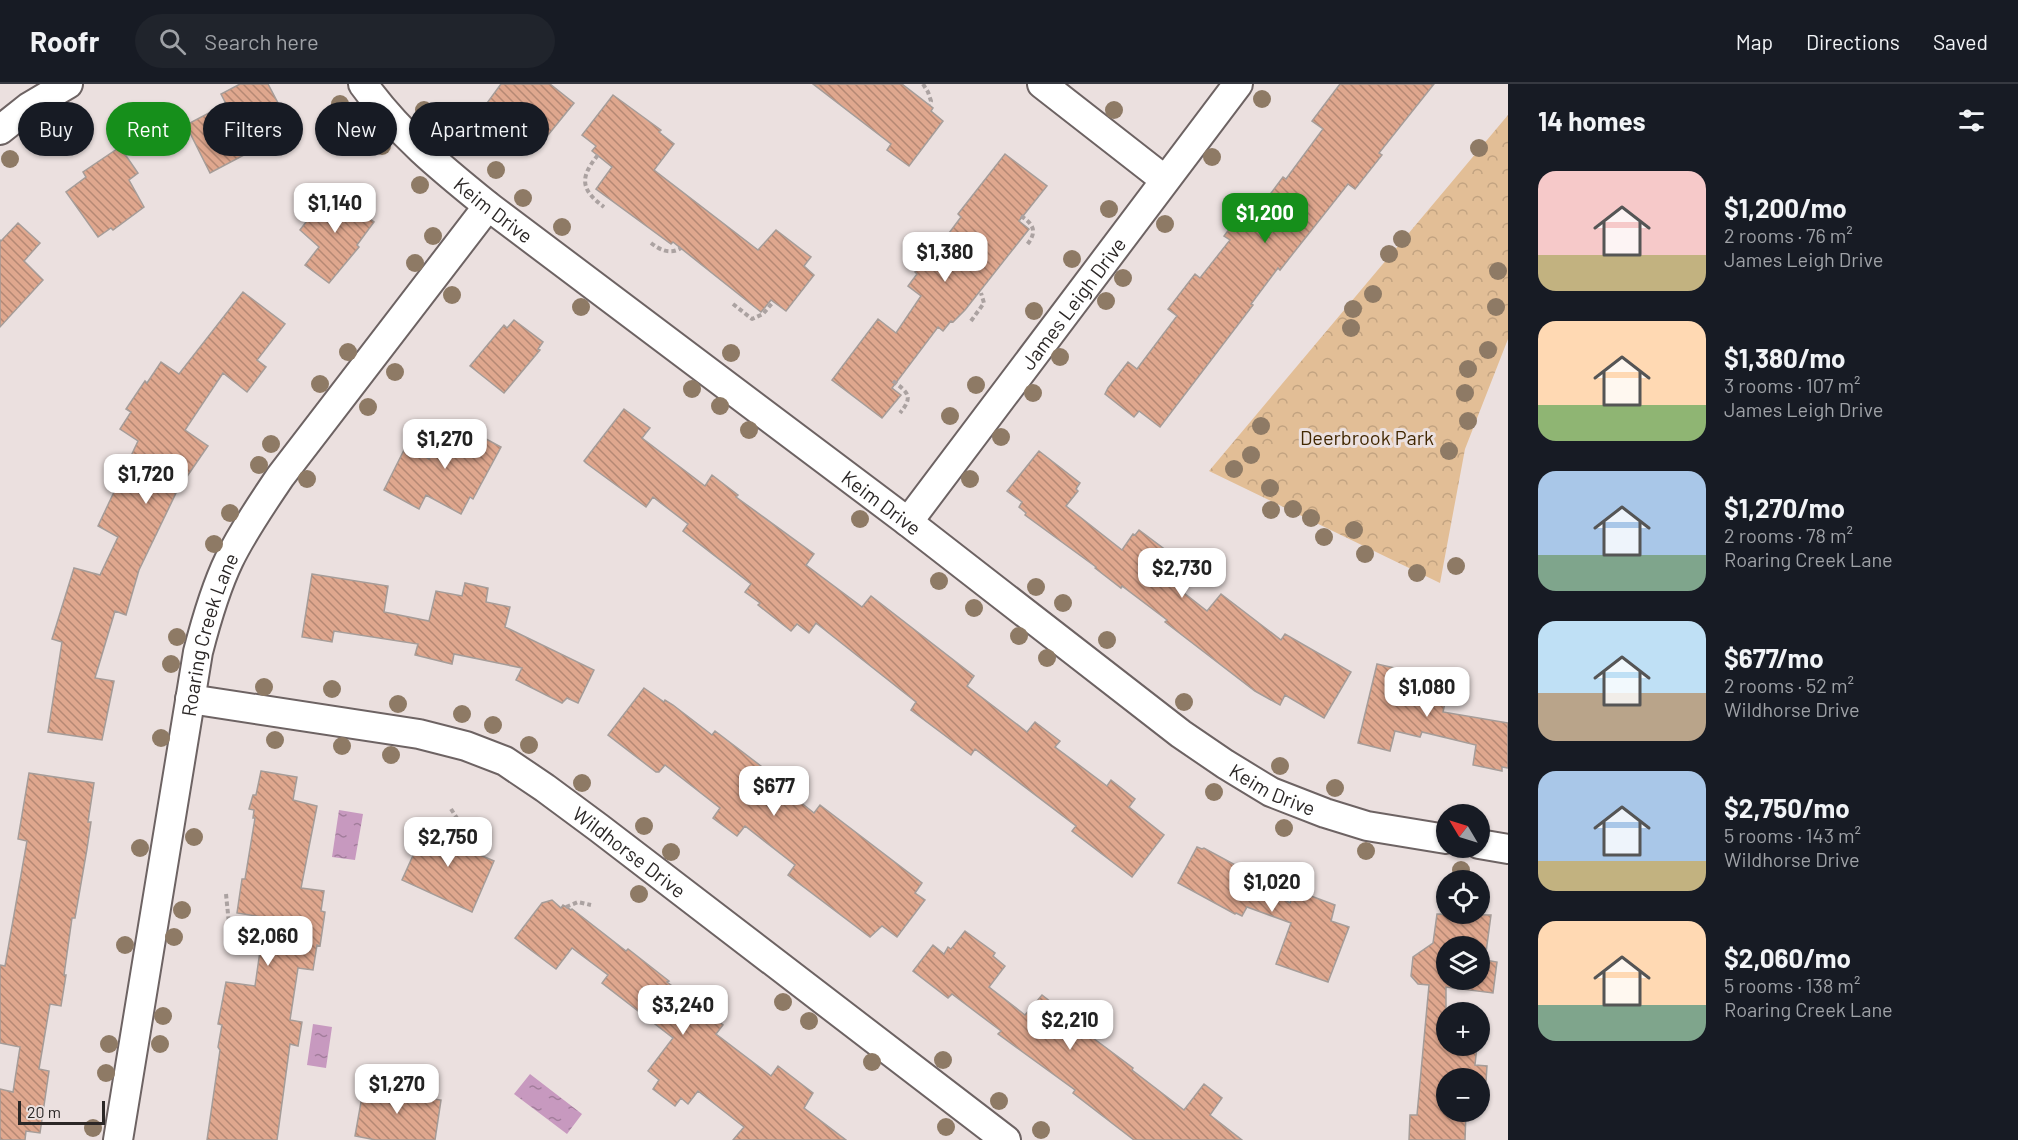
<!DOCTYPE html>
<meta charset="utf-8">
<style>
body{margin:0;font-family:Barlow,sans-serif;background:#20242c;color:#f1f3f6;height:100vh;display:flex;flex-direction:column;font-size:22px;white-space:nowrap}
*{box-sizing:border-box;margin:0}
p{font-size:20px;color:#9ea1a6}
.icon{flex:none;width:33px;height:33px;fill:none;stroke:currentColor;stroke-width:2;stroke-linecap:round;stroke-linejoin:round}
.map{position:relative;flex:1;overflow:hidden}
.side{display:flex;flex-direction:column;background:#171b24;width:510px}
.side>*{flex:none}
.hud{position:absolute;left:18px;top:18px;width:570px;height:54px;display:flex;gap:12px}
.needle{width:39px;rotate:308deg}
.controls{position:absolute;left:1436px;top:720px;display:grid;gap:12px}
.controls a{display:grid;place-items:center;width:54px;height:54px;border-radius:50%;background:#171b24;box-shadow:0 2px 4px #0004;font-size:30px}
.scale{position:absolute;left:18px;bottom:15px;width:87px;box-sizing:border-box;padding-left:6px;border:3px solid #2b2726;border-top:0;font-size:16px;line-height:21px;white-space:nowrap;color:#2b2726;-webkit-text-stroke:4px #ebe0df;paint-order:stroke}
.price{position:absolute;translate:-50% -51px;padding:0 14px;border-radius:12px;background:#fff;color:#222;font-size:20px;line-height:39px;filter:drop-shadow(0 2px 3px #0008)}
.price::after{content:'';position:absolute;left:50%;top:36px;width:18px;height:14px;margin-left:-9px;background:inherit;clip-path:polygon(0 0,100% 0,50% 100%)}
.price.on{background:#168f1b;color:#fff}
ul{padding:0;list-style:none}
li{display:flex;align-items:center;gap:18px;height:150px;padding:0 30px}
li span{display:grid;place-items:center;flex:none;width:168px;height:120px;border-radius:18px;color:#555}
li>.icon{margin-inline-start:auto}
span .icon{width:72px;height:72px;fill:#fffc;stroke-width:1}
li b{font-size:26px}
h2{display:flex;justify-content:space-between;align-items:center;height:72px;padding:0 30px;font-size:26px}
.chip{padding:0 21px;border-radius:27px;background:#171b24;box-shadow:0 2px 4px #0004;font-size:21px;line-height:54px}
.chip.on{background:#168f1b;color:#fff}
header{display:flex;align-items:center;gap:36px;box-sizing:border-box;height:84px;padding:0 30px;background:#171b24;border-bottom:2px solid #363941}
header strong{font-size:28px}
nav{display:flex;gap:33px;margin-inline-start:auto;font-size:21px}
.search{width:420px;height:54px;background:#20242c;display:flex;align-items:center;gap:15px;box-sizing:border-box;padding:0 21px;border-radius:33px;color:#9ea1a6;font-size:22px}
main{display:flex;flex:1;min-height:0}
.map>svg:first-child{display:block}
.park{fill:url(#park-crowns)}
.water{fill:url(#water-ripples)}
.building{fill:url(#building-back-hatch);stroke:#a59c98;stroke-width:1.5;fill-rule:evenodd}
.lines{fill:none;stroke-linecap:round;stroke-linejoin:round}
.street-casing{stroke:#6d6363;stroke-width:32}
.path{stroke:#aba2a1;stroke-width:4;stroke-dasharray:4.5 3;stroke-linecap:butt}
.street{stroke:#fff;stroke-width:28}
.tree{fill:#8e7a65}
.labels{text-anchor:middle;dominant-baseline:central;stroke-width:6;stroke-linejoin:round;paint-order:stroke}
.street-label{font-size:20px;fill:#2b2726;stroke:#ebe0df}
.park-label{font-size:20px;fill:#412702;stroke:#ebe0df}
</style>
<header>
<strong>Roofr</strong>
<div class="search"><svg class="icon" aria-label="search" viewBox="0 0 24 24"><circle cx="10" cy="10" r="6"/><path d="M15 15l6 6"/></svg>Search here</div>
<nav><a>Map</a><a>Directions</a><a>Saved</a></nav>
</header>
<main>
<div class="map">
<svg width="1508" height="1056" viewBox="0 0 1508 1056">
<defs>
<pattern id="park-crowns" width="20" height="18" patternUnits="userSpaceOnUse" patternTransform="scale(1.5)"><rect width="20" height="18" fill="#e2be96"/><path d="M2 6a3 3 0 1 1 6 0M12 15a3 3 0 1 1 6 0" fill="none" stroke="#c2a381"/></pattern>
<pattern id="water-ripples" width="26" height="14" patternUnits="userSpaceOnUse" patternTransform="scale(1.5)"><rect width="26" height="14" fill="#c799bf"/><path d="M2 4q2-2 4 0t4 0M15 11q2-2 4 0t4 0" fill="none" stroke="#a27d9b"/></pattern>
<pattern id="building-back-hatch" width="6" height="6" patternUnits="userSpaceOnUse" patternTransform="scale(1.5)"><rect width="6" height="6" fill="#dfa78e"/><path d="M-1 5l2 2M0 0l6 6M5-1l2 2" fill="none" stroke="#b58874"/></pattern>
</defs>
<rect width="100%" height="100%" fill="#ebe0df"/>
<path class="park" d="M1508 31V255L1465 365 1440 499 1209 387Z"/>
<path class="water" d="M339 726 363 730 355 776 332 773Z
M313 940 332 943 326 984 307 981Z
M530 990 582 1030 567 1050 514 1010Z"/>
<path class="building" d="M240 0H268L278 19 264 26 278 53 210 89 186 41 226 20 221 10Z
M501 0H550L574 19 540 61 487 19Z
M813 0H902L933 24 931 27 943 37 909 82 887 66 891 60Z
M1340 0H1434L1379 69 1382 71 1355 105 1348 100 1280 186 1278 184 1251 220 1253 221 1160 343 1139 327 1134 333 1105 310 1108 304 1128 278 1137 285 1177 232 1168 225 1195 190 1200 194 1230 156 1224 152 1247 121 1257 128 1283 93 1286 95 1323 45 1312 37Z
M613 11 661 46 659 48 674 60 654 86 758 166 776 146 811 173 804 182 814 191 786 227 771 216 761 228 673 158 671 160 596 105 612 83 592 67 596 62 582 51Z
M120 63 138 89 129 96 144 123 113 146 111 144 98 153 66 108 86 93 83 88Z
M1005 70 1047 102 1019 137 1029 145 965 226 953 238 951 237 943 247 938 243 892 304 901 311 882 334 832 296 878 235 896 249 921 212 908 202 917 190 915 188 929 170 932 172 961 133 958 130Z
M331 105 374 138 357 161 359 163 329 199 305 181 319 163 300 146Z
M18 139 40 159 24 177 43 196 0 243V156L1 157Z
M243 208 285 240 257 276 266 283 247 308 223 289 185 346 208 362 177 407 139 486 126 531 115 527 95 594 114 597 102 656 48 648 62 558 52 555 74 484 100 491 118 453 98 442 138 357 120 345 131 328 126 325 145 297 147 299 161 278 179 290Z
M514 236 543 258 538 265 540 266 504 309 470 282 504 241 507 244Z
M624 325 650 344 642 354 705 402 712 391 738 411 736 413 814 470 806 481 862 523 871 512 974 592 967 602 1027 648 1035 638 1060 657 1055 663 1107 702 1111 696 1135 715 1129 723 1164 751 1132 793 1072 747 1076 742 975 665 971 671 911 626 916 618 816 539 809 549 797 540 791 547 758 521 760 519 745 508 751 500 683 447 688 440 653 413 646 423 586 379 584 377Z
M455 338 501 363 473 415 470 413 461 430 426 411 419 425 384 406 406 362 429 375 442 352 446 354Z
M1039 367 1080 399 1076 405 1078 407 1066 422 1122 466 1133 450 1135 451 1139 446 1179 476 1165 494 1207 527 1221 510 1281 556 1285 550 1351 588 1324 634 1285 611 1280 621 1255 607 1165 538 1167 536 1122 502 1121 504 1095 484 1096 483 1025 431 1026 429 1019 423 1022 418 1007 407Z
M312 490 388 502 384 528 429 537 436 507 462 512 465 499 488 504 486 518 510 523 505 543 594 586 578 619 567 614 562 619 516 596 522 584 454 570 452 580 415 571 418 560 334 547 332 558 302 553Z
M1377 580 1426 591 1424 599 1448 605 1443 628 1508 639V684L1502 683V687L1473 681 1476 661 1422 648 1420 653 1395 647 1390 667 1358 659Z
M644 604 664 618 665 616 673 621 712 651 715 647 778 695 775 698 814 729 820 721 922 799 915 809 925 816 897 853 882 842 870 853 788 791 795 781 745 742 737 752 713 734 720 724 665 681 659 688H656L608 651Z
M261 687 297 693 293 716 317 722 301 804 324 807 321 827 325 828 320 862 317 861 313 886 298 884 290 936 302 938 298 962 290 960 277 1056H207L220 966 218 963 222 941 218 940 226 898 255 902 261 860H259L262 833 237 829 242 795H245L255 734H253L254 726 249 725 253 711H256Z
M29 689 94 699 88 738H91L87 765 75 834H72L64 891H66L61 922 50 920 39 985 49 987 40 1049 26 1047 25 1056H0V1005L13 1008 20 963 0 959V881L5 882 27 757 18 755Z
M429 736 459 748 454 760 494 777 472 828 402 796Z
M1197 763 1202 765 1204 764 1252 790 1248 796 1290 819 1295 806 1335 821 1331 837 1349 843 1328 898 1276 880 1291 839 1247 823 1242 832 1236 829 1235 830 1178 799Z
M552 816 561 824 563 821 571 826 572 825 626 867 628 865 669 897 667 898 723 941 716 950 771 992 778 982 813 1009 804 1024 846 1056H733L744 1043 698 1007 688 1020 681 1014 675 1022 653 1005 659 996 648 987 673 954 602 899 608 891 572 864 556 885 515 854 542 819Z
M1437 830 1491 831 1485 876 1497 878 1493 909 1446 903V962H1477L1475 981 1487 982 1485 1013 1479 1012V994H1446V1028H1466L1465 1056H1409L1410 1031H1417L1429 901 1418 900 1411 892 1413 873 1433 859ZM1446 862H1479V896H1446Z
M965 847 995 869 993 872 1005 882 989 903 1025 931 1042 911 1083 943 1081 945 1133 984 1132 986 1184 1026 1204 1000 1222 1014 1210 1031 1242 1056H1134L1073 1009 1075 1006 998 950 1001 947 952 910 948 914 913 887 933 861 944 870 948 863 951 865Z
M364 1001 422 1010V1013L441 1016 435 1056H376L355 1052Z"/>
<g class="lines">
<defs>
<g id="street">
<path id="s1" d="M363 0C399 50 441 84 488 122L908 438 1181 650 1225 680 1271 708 1325 729 1367 742 1446 755"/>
<path d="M1042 0 1165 96"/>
<path d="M0 46 29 23 68 0"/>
<path id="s2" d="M908 438 1238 0"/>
<path id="s3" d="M190 615 419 650 466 662 505 677 545 704 599 744 1006 1056"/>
<path d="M1479 760 1508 765"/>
<path id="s4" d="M118 1056 198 568C206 537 215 505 229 476 243 447 262 420 280 393L488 122"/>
</g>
</defs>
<use href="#street" class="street-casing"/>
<path class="path" d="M923 0 928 8 931 17 929 21
M490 37C498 44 506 48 517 49L521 46
M598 71C579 94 581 106 604 123
M1021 132C1035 141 1037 149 1026 162
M651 159C660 166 670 171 681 164
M733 220 752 235 763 230 773 218
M971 237 984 219 981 209
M893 297C909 309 913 313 900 329
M451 725 464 745 456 766
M226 810 229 840 260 854
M566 823 578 818 591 821"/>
<use href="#street" class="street"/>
</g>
<g class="tree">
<circle cx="1262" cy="15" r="9"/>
<circle cx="340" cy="20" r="9"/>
<circle cx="424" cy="26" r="9"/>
<circle cx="1114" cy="26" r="9"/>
<circle cx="366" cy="45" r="9"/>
<circle cx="50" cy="46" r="9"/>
<circle cx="382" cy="62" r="9"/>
<circle cx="1479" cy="64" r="9"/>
<circle cx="1212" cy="73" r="9"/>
<circle cx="10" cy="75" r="9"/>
<circle cx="496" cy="86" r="9"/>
<circle cx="420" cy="101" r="9"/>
<circle cx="523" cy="114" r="9"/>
<circle cx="1109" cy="125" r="9"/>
<circle cx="1165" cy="140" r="9"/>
<circle cx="562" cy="143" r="9"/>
<circle cx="433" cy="152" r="9"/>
<circle cx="1402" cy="155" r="9"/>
<circle cx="1389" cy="170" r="9"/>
<circle cx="1072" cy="175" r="9"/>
<circle cx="415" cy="179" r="9"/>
<circle cx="1498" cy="187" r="9"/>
<circle cx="1123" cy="194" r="9"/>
<circle cx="1373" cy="210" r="9"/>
<circle cx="452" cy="211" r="9"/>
<circle cx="1106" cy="217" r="9"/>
<circle cx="581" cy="223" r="9"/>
<circle cx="1496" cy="223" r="9"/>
<circle cx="1353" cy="225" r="9"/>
<circle cx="1034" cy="227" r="9"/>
<circle cx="1351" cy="244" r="9"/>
<circle cx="1488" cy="266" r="9"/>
<circle cx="348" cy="268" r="9"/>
<circle cx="731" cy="269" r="9"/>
<circle cx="1060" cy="273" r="9"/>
<circle cx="1468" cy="285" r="9"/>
<circle cx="395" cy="288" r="9"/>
<circle cx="320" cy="300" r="9"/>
<circle cx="976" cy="301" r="9"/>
<circle cx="692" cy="305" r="9"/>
<circle cx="1033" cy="309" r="9"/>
<circle cx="1465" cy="309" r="9"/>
<circle cx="720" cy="322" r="9"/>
<circle cx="368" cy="323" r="9"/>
<circle cx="950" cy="332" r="9"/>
<circle cx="1468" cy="337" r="9"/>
<circle cx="1261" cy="342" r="9"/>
<circle cx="749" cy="346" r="9"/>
<circle cx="1001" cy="353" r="9"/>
<circle cx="271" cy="360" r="9"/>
<circle cx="1449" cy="367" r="9"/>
<circle cx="1251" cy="371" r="9"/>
<circle cx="259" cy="381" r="9"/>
<circle cx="1234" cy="385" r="9"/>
<circle cx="307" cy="395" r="9"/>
<circle cx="970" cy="395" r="9"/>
<circle cx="1270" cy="404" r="9"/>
<circle cx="1293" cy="425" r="9"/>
<circle cx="1271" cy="426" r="9"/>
<circle cx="230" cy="429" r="9"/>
<circle cx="1311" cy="434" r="9"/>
<circle cx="860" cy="435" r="9"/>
<circle cx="1354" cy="446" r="9"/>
<circle cx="1324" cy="453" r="9"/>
<circle cx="214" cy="460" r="9"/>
<circle cx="1365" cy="470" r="9"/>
<circle cx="1456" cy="482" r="9"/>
<circle cx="1417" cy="489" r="9"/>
<circle cx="939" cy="497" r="9"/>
<circle cx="1036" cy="503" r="9"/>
<circle cx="1063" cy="519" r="9"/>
<circle cx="974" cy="524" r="9"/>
<circle cx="1019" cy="552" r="9"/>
<circle cx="177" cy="553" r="9"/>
<circle cx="1107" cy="556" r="9"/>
<circle cx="1047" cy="574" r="9"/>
<circle cx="171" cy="580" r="9"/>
<circle cx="264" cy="603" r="9"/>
<circle cx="332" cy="605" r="9"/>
<circle cx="1184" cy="618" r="9"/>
<circle cx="398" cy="620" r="9"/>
<circle cx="462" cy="630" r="9"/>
<circle cx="493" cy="641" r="9"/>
<circle cx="161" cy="654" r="9"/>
<circle cx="275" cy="656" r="9"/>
<circle cx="529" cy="661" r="9"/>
<circle cx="342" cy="662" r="9"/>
<circle cx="391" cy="671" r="9"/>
<circle cx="1280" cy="682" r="9"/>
<circle cx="582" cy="699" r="9"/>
<circle cx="1335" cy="704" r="9"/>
<circle cx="1214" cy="708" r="9"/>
<circle cx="644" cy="742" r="9"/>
<circle cx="1284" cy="744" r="9"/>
<circle cx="194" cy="753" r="9"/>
<circle cx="140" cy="764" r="9"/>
<circle cx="1366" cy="767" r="9"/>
<circle cx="671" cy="768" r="9"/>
<circle cx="1461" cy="786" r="9"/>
<circle cx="639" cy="810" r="9"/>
<circle cx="182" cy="826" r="9"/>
<circle cx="174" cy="853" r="9"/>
<circle cx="125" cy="861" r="9"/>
<circle cx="783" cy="918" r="9"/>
<circle cx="163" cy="932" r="9"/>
<circle cx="809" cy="937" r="9"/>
<circle cx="109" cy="960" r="9"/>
<circle cx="160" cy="960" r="9"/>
<circle cx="943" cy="976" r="9"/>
<circle cx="872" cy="978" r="9"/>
<circle cx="106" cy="989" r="9"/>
<circle cx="999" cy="1017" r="9"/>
<circle cx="946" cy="1043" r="9"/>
<circle cx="93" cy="1044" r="9"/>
<circle cx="1041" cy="1046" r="9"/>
</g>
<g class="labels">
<g class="street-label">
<text stroke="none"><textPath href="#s1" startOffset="182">Keim Drive</textPath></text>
<text stroke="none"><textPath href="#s2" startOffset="274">James Leigh Drive</textPath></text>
<text stroke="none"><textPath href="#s1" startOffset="668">Keim Drive</textPath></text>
<text stroke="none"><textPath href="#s4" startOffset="514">Roaring Creek Lane</textPath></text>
<text stroke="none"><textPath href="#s1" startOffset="1154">Keim Drive</textPath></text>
<text stroke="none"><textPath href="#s3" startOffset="476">Wildhorse Drive</textPath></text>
</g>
<g class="park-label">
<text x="1367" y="353">Deerbrook Park</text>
</g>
</g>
</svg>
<div class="controls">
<a><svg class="needle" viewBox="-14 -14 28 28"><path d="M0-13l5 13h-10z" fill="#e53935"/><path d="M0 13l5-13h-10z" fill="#9ea1a6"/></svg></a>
<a><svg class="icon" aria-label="locate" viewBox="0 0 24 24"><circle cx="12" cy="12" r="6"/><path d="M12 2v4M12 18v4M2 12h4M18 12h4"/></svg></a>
<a><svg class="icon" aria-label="layers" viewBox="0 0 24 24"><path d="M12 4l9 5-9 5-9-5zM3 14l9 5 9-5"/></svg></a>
<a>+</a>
<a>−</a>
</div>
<div class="scale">20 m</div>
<b class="price" style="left:335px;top:150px">$1,140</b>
<b class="price on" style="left:1265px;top:160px">$1,200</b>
<b class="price" style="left:945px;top:199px">$1,380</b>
<b class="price" style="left:445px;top:386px">$1,270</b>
<b class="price" style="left:146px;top:421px">$1,720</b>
<b class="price" style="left:1182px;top:515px">$2,730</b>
<b class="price" style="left:1427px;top:634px">$1,080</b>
<b class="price" style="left:774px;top:733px">$677</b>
<b class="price" style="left:448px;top:784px">$2,750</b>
<b class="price" style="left:1272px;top:829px">$1,020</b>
<b class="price" style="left:268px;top:883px">$2,060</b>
<b class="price" style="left:683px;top:952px">$3,240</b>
<b class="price" style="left:1070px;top:967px">$2,210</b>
<b class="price" style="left:397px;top:1031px">$1,270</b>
<div class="hud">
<a class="chip">Buy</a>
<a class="chip on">Rent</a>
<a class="chip">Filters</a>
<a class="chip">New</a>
<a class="chip">Apartment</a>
</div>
</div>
<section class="side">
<h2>14 homes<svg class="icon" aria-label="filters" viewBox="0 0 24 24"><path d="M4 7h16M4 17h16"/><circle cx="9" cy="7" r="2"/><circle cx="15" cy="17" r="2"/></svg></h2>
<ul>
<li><span style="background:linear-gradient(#f6c9c9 70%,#c2b280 0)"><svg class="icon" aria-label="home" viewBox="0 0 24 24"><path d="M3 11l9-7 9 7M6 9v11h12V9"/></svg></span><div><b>$1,200/mo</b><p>2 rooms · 76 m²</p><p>James Leigh Drive</p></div></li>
<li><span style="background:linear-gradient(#ffd9b3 70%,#8fb573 0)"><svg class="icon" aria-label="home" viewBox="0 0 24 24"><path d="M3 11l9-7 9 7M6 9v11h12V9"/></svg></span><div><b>$1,380/mo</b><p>3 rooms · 107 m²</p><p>James Leigh Drive</p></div></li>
<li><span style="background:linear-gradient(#a9c7e8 70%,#7fa58c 0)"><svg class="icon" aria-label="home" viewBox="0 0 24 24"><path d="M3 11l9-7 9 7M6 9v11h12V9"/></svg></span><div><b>$1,270/mo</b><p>2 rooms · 78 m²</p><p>Roaring Creek Lane</p></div></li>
<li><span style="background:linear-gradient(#bfe0f5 60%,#b9a48a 0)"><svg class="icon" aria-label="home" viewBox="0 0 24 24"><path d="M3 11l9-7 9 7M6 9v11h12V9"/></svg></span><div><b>$677/mo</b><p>2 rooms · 52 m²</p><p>Wildhorse Drive</p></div></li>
<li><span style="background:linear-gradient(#a9c7e8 75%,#c2b280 0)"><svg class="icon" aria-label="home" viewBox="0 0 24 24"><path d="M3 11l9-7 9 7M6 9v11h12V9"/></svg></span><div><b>$2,750/mo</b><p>5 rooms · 143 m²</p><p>Wildhorse Drive</p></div></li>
<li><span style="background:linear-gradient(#ffd9b3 70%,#7fa58c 0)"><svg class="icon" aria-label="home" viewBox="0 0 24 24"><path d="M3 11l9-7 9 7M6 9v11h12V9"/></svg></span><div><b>$2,060/mo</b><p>5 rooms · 138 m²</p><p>Roaring Creek Lane</p></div></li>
</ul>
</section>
</main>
